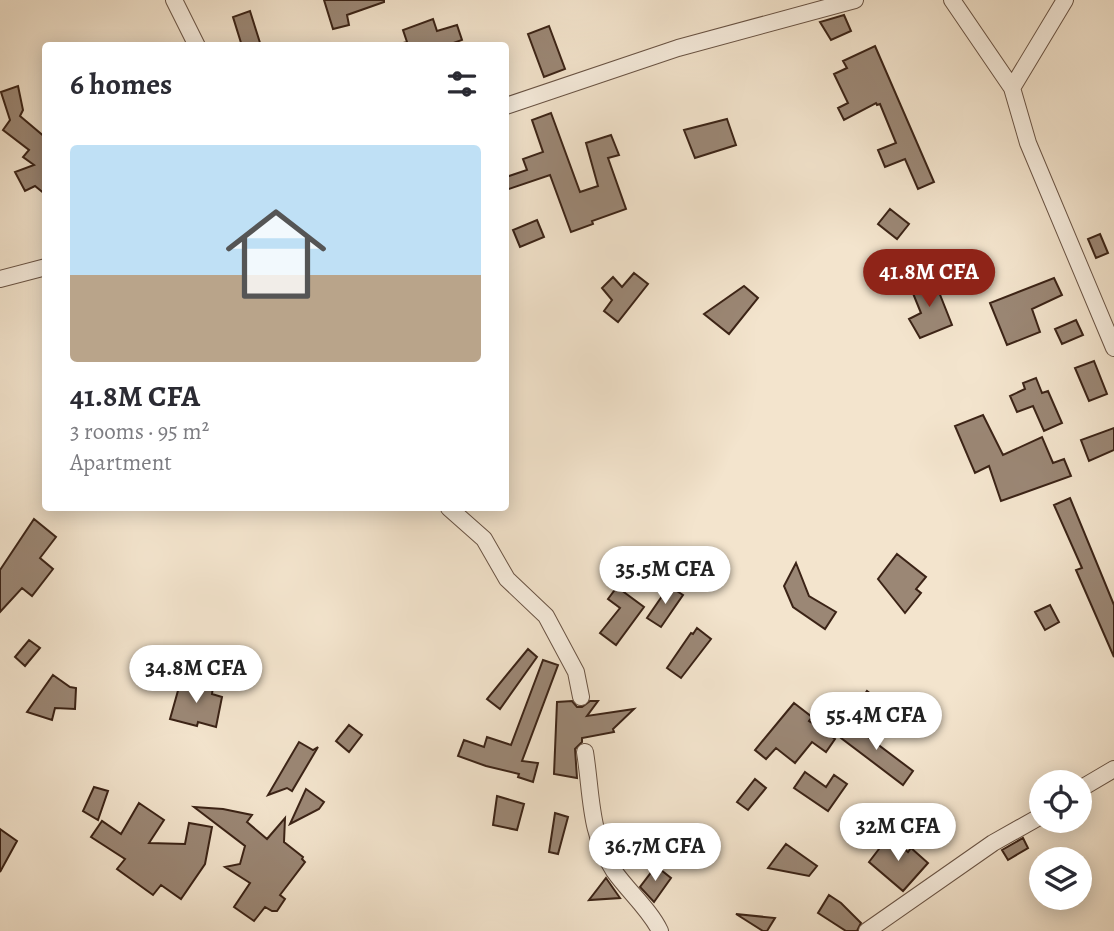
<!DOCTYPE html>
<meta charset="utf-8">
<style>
body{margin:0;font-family:Alegreya,serif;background:#f7f7f7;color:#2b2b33;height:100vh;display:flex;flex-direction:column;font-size:26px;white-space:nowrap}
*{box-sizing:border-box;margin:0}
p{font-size:23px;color:#7c7c81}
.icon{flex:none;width:38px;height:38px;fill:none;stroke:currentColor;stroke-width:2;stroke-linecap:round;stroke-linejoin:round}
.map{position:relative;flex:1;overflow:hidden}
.side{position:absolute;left:42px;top:42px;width:467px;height:469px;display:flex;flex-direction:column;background:#fff;border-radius:7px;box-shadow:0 4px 18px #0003}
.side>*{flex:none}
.controls{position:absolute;left:1029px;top:770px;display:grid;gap:14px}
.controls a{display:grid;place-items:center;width:63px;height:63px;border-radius:50%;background:#fff;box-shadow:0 4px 18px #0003;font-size:35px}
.price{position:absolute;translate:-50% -60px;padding:0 16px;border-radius:24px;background:#fff;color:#222;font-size:23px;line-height:46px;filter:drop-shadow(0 2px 4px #0008)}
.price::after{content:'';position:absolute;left:50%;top:42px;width:21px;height:16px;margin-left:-10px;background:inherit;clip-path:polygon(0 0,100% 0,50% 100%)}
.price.active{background:#8f2418;color:#fff}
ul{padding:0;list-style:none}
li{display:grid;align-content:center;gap:14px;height:371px;padding:0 28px}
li+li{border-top:2px solid #e1e1e2}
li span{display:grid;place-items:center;height:217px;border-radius:7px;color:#555}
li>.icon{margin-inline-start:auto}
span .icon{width:126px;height:126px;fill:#fffc;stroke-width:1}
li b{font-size:30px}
h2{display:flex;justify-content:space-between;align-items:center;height:84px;padding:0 28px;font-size:30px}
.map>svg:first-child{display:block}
.building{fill:#9b8775;stroke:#3b2316;stroke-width:2}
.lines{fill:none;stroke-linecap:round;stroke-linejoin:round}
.street-casing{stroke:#695344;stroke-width:18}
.street{stroke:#f7edde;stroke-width:16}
</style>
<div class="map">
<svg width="1114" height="931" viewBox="0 0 1114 931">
<rect width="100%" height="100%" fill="#f3e4cd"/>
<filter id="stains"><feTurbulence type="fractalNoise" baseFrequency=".00286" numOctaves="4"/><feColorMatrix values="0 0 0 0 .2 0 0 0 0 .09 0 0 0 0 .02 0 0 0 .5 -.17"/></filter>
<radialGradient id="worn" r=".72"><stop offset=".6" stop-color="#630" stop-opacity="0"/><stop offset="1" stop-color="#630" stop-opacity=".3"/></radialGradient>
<path class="building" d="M324 0H384V2L347 15 349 25 333 29Z
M250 11 261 46H242L233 17Z
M844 15 851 31 831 40 820 22Z
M433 19 437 31 457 25 462 40 445 46H403V43L407 42 403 30Z
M549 26 565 69 544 77 528 34Z
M875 46 934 182 918 189 905 159 885 167 878 150 896 143 880 104 877 105 876 103 844 120 838 108 848 103 834 74 847 68 843 61Z
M18 86 23 110 20 116 46 138V195L35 186 25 191 15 172 34 165 23 157 29 150 3 130 10 120 1 92Z
M551 113 580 192 598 186 586 143 611 135 619 155 608 158 626 209 592 221 593 224 571 232 550 175 506 190V177L527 170 523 159 543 152 532 120Z
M727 119 736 145 695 158 684 130Z
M890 209 909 224 897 239 878 224Z
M537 220 544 237 520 247 513 230Z
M1100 234 1108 253 1096 258 1088 239Z
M634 273 648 284 618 322 604 311 612 300 602 288 613 277 622 287Z
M933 277 952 325 920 338 909 319 921 313 910 286Z
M1054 278 1062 295 1032 309 1040 332 1007 345 990 303Z
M744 286 758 298 729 334 704 314Z
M1076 320 1083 335 1062 344 1055 329Z
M1094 361 1107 394 1089 401 1075 368Z
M1036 378 1042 393 1048 391 1062 423 1044 431 1033 406 1017 412 1010 396 1025 389 1023 383Z
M983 415 1003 455 1042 437 1053 463 1064 459 1071 476 1001 501 989 466 975 473 955 426Z
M1114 428V450L1089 461 1081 440Z
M1070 498 1114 605V657L1076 570 1082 568 1054 505Z
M34 519 56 537 40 558 53 569 32 596 22 588 0 612V570Z
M897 554 926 577 916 589 921 593 905 613 878 579Z
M796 563 809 596 836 612 825 629 793 607 784 586Z
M669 586 683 595 661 627 647 618Z
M617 587 644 607 616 645 600 633 620 608 608 599Z
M1050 605 1059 622 1045 630 1035 612Z
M697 628 711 639 681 678 667 668 691 633 693 634Z
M29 640 40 648 25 666 15 657Z
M528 649 537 657 500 709 487 699Z
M543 660 558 665 522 761 538 763 533 782 518 777 519 774 486 766 458 756 464 740 484 747 487 737 511 745Z
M53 675 70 687 76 688 75 709 55 708 52 720 27 712Z
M181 680 213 687 212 694 222 697 216 727 198 722 197 726 170 719Z
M867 691 880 701 866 719 853 711Z
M572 701 577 707H582L590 701H598L587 716 634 709 613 729 614 732 582 738V742L575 749 577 778 554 774 557 702Z
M794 703 812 717 809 721 835 739 826 752 812 742 795 763 776 748 766 759 755 750Z
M855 719 872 732 868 737 913 771 903 785 841 738Z
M349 725 362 735 349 752 336 741Z
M299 742 313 750 318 747 292 791 287 788 268 795Z
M805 772 826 787 834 775 847 784 828 811 794 788Z
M755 779 766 788 748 810 737 802Z
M94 787 108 791 98 820 83 811Z
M306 789 324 802 319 809 290 824Z
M497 796 524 804 517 830 493 825Z
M139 803 164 820 149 843 185 844 189 823 212 827 205 864 181 899 161 885 153 895 117 869 125 859 91 837 102 821 121 834Z
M194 807 223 809 252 815 247 822 267 839 285 818 284 842 303 857 302 859 305 862 280 895 285 899 277 911H272L265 907 254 921 234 907 250 883 225 867 240 864 245 846Z
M555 813 568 817 558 854 549 852Z
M0 829 17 841 0 872Z
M889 836 908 852 911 848 928 863 903 891 869 862Z
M1023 838 1028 848 1008 860 1002 850Z
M786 844 817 866 809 876 768 868Z
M656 866 671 878 654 902 640 887Z
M606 878 620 898 589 900Z
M829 895 841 903 861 923 857 931H846L818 913Z
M736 914 775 918 767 931H763Z"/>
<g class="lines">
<defs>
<path id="street" d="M174 0 197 46
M952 0 1012 88
M1065 0 1012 88 1028 143 1114 348
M506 106 678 48 855 0
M0 279 46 267
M449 508 484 539 507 579 546 616 576 672 581 697
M585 752C592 796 589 833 614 871 628 891 650 910 660 931
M1080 789 1114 769
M867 931 993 843 1041 816"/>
</defs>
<use href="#street" class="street-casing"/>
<use href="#street" class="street"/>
</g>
<rect width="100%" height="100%" filter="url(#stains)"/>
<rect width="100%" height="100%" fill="url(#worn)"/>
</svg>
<div class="controls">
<a><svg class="icon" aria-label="locate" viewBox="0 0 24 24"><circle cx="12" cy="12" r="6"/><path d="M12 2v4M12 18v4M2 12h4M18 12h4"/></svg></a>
<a><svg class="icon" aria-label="layers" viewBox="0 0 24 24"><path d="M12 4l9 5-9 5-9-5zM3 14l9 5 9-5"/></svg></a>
</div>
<b class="price active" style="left:929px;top:309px">41.8M CFA</b>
<b class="price" style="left:665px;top:606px">35.5M CFA</b>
<b class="price" style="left:196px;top:705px">34.8M CFA</b>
<b class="price" style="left:876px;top:752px">55.4M CFA</b>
<b class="price" style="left:898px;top:863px">32M CFA</b>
<b class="price" style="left:655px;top:883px">36.7M CFA</b>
<section class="side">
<h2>6 homes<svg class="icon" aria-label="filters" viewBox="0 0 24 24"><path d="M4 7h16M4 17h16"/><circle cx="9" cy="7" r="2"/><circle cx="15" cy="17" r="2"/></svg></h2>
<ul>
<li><span style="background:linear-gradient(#bfe0f5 60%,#b9a48a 0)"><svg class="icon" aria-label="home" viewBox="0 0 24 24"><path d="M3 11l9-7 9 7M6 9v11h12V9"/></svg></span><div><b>41.8M CFA</b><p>3 rooms · 95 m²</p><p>Apartment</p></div></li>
</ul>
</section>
</div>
